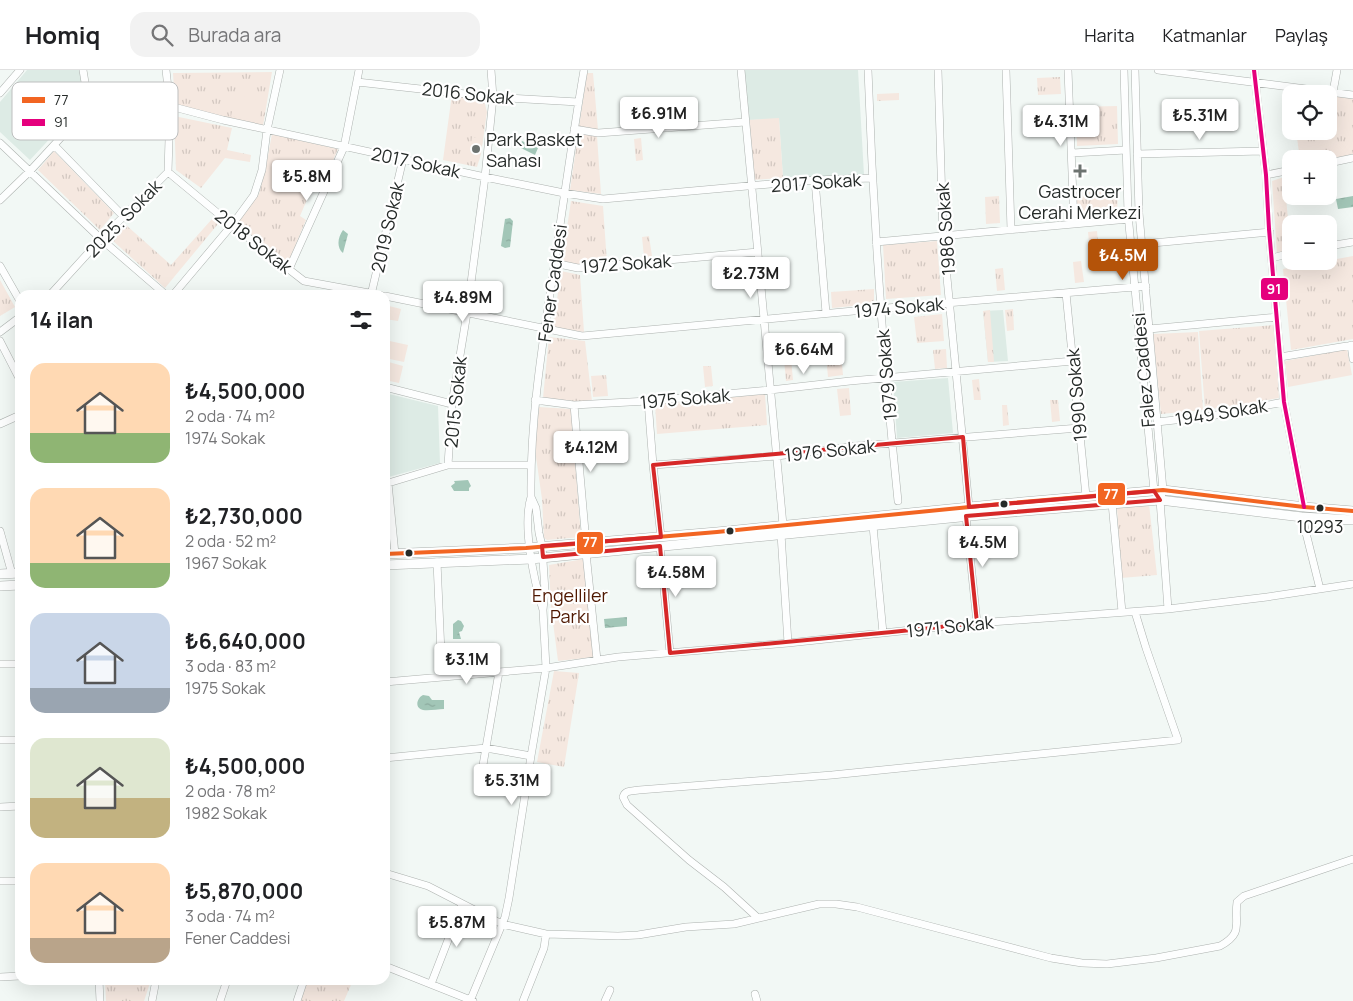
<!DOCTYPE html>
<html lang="tr">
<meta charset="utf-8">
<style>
body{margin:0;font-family:Manrope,sans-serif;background:#f2f2f2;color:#202124;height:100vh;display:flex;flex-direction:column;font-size:19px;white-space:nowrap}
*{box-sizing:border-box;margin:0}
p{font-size:16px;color:#757577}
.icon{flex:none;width:28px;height:28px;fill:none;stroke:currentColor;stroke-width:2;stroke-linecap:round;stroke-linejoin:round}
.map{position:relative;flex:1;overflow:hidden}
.sheet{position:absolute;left:15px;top:220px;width:375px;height:695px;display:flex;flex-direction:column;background:#fff;border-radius:15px;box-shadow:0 5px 20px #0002}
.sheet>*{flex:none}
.tools{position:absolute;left:1282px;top:15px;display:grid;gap:10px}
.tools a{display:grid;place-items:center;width:55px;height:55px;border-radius:10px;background:#fff;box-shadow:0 5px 20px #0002;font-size:25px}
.price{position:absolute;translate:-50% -42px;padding:0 11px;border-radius:5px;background:#fff;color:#222;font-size:16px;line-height:32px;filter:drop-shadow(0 1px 2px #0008)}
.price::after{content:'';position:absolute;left:50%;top:30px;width:15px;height:11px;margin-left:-8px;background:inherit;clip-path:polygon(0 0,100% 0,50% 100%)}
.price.selected{background:#b45309;color:#fff}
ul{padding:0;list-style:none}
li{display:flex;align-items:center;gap:15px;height:125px;padding:0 15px}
li span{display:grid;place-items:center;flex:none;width:140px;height:100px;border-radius:15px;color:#555}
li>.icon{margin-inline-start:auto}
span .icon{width:60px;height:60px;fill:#fffc;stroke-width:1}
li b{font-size:21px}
h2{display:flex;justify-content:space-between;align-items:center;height:60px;padding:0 15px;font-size:21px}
header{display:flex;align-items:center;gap:30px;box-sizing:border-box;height:70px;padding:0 25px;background:#fff;border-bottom:1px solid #e0e0e0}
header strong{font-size:24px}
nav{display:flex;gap:28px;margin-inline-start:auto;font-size:18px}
.search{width:350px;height:45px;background:#f2f2f2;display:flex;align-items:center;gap:12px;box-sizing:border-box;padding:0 18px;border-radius:15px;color:#757577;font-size:19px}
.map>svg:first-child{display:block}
.built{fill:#ddebe5}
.grass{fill:url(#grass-tufts)}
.pitch{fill:#f5e8e0}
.water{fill:url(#water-ripples)}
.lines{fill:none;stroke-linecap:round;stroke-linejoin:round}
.minor-casing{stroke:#adb2af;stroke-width:8}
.major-casing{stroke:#adb2af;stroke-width:10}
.minor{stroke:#fdfefe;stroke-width:7}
.major{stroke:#fdfefe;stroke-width:9}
.bus-1-casing{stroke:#fff;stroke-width:8}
.bus-2-casing{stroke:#fff;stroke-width:8}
.bus-1{stroke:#f26522;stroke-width:4}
.bus-2{stroke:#e5007d;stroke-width:4}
.marked{fill:none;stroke:#d62828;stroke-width:4;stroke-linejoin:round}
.poi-dot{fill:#6d7370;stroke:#fff;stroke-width:2}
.bus-dot{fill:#262b29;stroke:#fff;stroke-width:2}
.labels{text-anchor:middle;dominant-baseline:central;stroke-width:4.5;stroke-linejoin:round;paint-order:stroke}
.bus-label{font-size:17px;fill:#262b29;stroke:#fff}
.street-label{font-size:18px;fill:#262b29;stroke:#fff}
.poi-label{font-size:18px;fill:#262b29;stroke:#fff;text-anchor:start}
.park-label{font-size:18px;fill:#4f1700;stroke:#fff}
.key{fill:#fff;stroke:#bebfbf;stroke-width:1}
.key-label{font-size:14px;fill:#262b29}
.line-badge{stroke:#fff;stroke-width:2}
.badge-label{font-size:14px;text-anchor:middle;font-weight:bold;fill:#fff}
</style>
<header>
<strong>Homiq</strong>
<div class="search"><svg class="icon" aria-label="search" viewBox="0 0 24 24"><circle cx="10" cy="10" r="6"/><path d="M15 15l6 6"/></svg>Burada ara</div>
<nav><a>Harita</a><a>Katmanlar</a><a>Paylaş</a></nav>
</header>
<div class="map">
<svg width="1353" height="931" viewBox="0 0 1353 931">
<defs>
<pattern id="grass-tufts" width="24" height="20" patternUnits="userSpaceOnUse" patternTransform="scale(1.25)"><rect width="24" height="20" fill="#f5e8e0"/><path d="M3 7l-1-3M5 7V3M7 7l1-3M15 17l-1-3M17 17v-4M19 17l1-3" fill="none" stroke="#d2c7c0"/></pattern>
<pattern id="water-ripples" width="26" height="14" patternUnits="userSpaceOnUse" patternTransform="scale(1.25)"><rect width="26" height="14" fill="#a2c6b7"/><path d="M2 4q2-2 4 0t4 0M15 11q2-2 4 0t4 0" fill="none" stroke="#8baa9d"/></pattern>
</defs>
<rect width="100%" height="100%" fill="#f2f8f5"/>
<path class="built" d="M27 0H80L85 31 30 90 0 62V32Z
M744 0H858L864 105 783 108 779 49 748 50Z
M1003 240 1008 291 988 292 983 241Z
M948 308 953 363 897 368 893 312Z
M385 323 438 336 440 393 385 408Z"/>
<path class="grass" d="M272 2 263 56 175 35 173 3Z
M587 3H593L598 60 579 57Z
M1060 7 1061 24 1038 25 1037 8Z
M899 23V30L877 31V24Z
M452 24 483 27 487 42 481 84 477 97 443 90Z
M1329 25 1353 28V85L1329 90V89H1300L1296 61H1329Z
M1117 36 1118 74 1077 76 1076 37Z
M174 46 232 58 227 80 251 85 250 92 225 88 201 118 176 100Z
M779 48 783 108 752 110 748 50Z
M272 64 338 79 320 121 312 118 300 146 306 150 288 193 237 154 259 124 265 101Z
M583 64 597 66 601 124 570 120 578 65Z
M641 68 643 90 636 91 634 69Z
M54 81 114 143 100 160 38 100Z
M1284 107 1291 180 1277 184 1272 111Z
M1118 121 1117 144 1073 147 1072 122Z
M999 126 1000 153 986 154 985 127Z
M571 131 603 136 607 193 578 195 562 191Z
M212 149 218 154 165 218 112 170 126 155 171 195Z
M1097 161 1099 183 1090 184 1088 162Z
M649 166 652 186 644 187 642 167Z
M937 171 941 225 886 229 883 175Z
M1353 186V269L1291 280 1283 199Z
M1003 198 1005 220 997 221 995 199Z
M561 201 580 205 584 262 553 258Z
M786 206 787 213 765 215 764 208Z
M0 210 15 237 0 246Z
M874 219V234L832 238 831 222Z
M1013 239 1014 260 1007 261 1005 240Z
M990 240 994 292H988L983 241Z
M942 244 944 271 917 273 914 247Z
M1274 255 1279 328 1205 340 1199 261Z
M1198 262 1203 340 1161 344 1153 264Z
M549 267 585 271 592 331H574L543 328Z
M946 279 947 298 935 299 933 280Z
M1347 279 1352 305 1288 317 1285 291Z
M841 284 843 305 828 307 826 286Z
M784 289H791L793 310 786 311Z
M703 296H711L713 316 705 317Z
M606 305 608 326 593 327 591 306Z
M979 309 981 330H974L972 310Z
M849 318 851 345 840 346 837 319Z
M765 324 767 355 657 364 655 334Z
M1050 330H1058L1060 351 1052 352Z
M1002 335H1007L1009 355 1003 356Z
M539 337 571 339 581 467 547 470 544 468 542 429 535 380Z
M1149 434 1157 505 1121 508 1117 437Z
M584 489 594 587 558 591 551 537 549 495Z
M554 601 579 603 564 697 537 692Z
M105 910H151L144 931H106Z
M308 910H353L344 931H300Z"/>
<path class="pitch" d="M236 25 263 31 259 51 231 46Z
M777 51 778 61 750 63V53Z
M472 67 483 69 479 91 469 89Z
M1081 191 1084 212 1075 213 1073 192Z
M385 235 401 239 398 251 385 249Z
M385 270 408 275 404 292 385 288Z
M1174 286 1176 303 1166 304 1164 287Z
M385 291 403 296 399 313 385 310Z"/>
<path class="water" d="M522 71 538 78 535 85 519 77Z
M1353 126V137L1338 139 1336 129Z
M510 148 513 151 510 177 505 178 501 176 505 149Z
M343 160 348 164 343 183C336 177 338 167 343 160Z
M468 410 471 416 469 418V421H454L451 416 455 413 454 411Z
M627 547V556L605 558 604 549Z
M458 550 461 551 464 556 462 561 459 562 461 569H453V554Z
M423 625 429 626 432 630H444V639C438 639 429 641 423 640 414 638 417 628 423 625Z"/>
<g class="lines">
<defs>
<path id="minor" d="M83 0 89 37 170 36 223 50 485 107 564 123 603 129 815 110 872 108
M741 0 783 455
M868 0C873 144 883 288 898 431
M938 0 943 166 969 437
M1006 0 1011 160
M1068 0 1074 154
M1124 0 1128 144 1154 421 1157 425
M1135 0 1139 143 1163 420 1160 430 1168 539
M1158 0 1353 25
M1254 0 1266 105 1269 159 1284 332 1304 437
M357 12 493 27 578 32
M1333 22 1337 0
M0 23 20 0
M574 59 598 63 745 52
M0 73 101 169 166 225
M54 75 123 146
M1072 83 1126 80
M1137 84 1263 81
M1329 93 1353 88
M168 102 232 155 304 211 380 225
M1266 105 1291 100
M815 110 826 243
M0 130 30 101 89 37
M876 172 1129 149
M1142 174 1270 162
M1329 176 1353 172
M1272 188 1291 183
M554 193 578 198 758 182
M0 196 20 231
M289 199 344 77 359 0
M1066 223 1086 426
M50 225 101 169 168 102 170 36 166 0
M173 225 232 155 254 125 262 100 267 60 280 0
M371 225 403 89
M385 226 582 266 875 239 1146 216
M1149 259 1277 247
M0 262 20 247
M0 271 20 310
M1351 275 1353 289
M1280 287 1353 275
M385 317 452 334
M535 330 574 335 648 331 770 320 850 311 1073 291
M648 331 653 395
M574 335 586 473
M1157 352 1211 346 1284 332
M0 354 20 345
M448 395 452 334 467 243 485 107 493 27 491 0
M388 413 395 484
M385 414 448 395H530
M531 427C530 354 541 283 552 211 562 141 572 70 584 0
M531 427 536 438 539 463 542 476 545 521 543 540C534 511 522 456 531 427Z
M1112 433 1122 542
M966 446 977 553
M1302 447 1320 519
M873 456 883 563
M0 461 12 504
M781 464 788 573
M661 467 653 395 777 386 856 376 1079 358
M660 476 670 583
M586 483 597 590
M437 492 442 606
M0 594H20
M385 612 546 598 618 587 788 573 977 553 1168 539 1267 527 1353 514
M0 670H20
M385 688 486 678 531 686
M483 695 499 602
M0 737 20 736
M385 803 428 816 502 854 546 864 618 866 638 865 686 857 734 854 819 834H836L857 837 1051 888 1082 893 1107 894 1156 888 1220 876C1244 863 1234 854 1237 832L1244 826 1353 789
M0 811H20
M758 848 724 817 689 790 627 735 623 727C625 720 632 721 639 720L832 705 1178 670 1146 578 1135 542
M385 896 473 931
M0 907 20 906
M99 910 100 931
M431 914 462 834
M755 924 757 931
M152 931 156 910
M220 931 227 910
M297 931 304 910
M470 931 505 847 509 828 531 686 546 598 543 540
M523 931 544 878 546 864
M605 931 610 920"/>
<path id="major" d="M385 484 526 478 586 473 717 462 1000 434 1163 420 1304 437 1353 441
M385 495 531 489 1001 443 1160 430 1302 447 1353 450
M0 504 20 503
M0 516 20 515"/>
</defs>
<use href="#minor" class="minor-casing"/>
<use href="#major" class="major-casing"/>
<use href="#minor" class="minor"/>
<use href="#major" class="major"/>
<defs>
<path id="bus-1" d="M385 484 526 478 586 473 717 462 1000 434 1163 420 1304 437 1353 441"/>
<path id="bus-2" d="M1254 0 1266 105 1269 159 1284 332 1304 437"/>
</defs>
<use href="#bus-1" class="bus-1-casing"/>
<use href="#bus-2" class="bus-2-casing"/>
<use href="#bus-1" class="bus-1"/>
<use href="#bus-2" class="bus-2"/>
</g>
<path class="marked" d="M963 367 969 437 1154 421 1160 430 966 446 977 553 892 562 670 583 660 476 543 487 542 476 661 467 653 395Z"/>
<g class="poi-dot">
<circle cx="476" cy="79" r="5"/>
<path d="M1077.5 93.5h5v5h5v5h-5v5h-5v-5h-5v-5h5z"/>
</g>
<g class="bus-dot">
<circle cx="1004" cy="434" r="4.5"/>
<circle cx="1320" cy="438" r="4.5"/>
<circle cx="730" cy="461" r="4.5"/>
<circle cx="409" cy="483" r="4.5"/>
</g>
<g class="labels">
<g class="bus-label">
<text x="1320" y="456">10293</text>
</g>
<g class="street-label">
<text transform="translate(468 23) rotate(6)">2016 Sokak</text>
<text transform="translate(416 92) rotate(12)">2017 Sokak</text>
<text transform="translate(816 112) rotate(-4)">2017 Sokak</text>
<text transform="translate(123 148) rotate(-46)">2025. Sokak</text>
<text transform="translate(387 157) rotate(-77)">2019 Sokak</text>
<text transform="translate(945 159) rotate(-94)">1986 Sokak</text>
<text transform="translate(254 171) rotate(38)">2018 Sokak</text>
<text transform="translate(626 193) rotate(-4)">1972 Sokak</text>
<text transform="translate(552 213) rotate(-82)">Fener Caddesi</text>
<text transform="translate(899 237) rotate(-5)">1974 Sokak</text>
<text transform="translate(1143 300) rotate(-95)">Falez Caddesi</text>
<text transform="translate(886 305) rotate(-95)">1979 Sokak</text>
<text transform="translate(1076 325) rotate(-95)">1990 Sokak</text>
<text transform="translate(685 328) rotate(-5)">1975 Sokak</text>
<text transform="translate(455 332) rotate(-84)">2015 Sokak</text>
<text transform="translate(1221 342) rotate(-9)">1949 Sokak</text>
<text transform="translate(830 380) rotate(-6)">1976 Sokak</text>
<text transform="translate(950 556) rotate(-6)">1971 Sokak</text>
</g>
<g class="poi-label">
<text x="486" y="69">Park Basket<tspan x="486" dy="21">Sahası</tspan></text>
<text x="1080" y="121" text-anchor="middle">Gastrocer<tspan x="1080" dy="21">Cerahi Merkezi</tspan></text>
</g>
<g class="park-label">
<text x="570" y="525">Engelliler<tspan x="570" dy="21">Parkı</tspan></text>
</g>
</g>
<rect x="12" y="12" width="166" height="58" rx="8" class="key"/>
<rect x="22" y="27" width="23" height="6" fill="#f26522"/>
<rect x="22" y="49" width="23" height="7" fill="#e5007d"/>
<g class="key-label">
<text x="54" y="35">77</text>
<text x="54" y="57">91</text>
</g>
<g class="line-badge">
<rect x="1260" y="207" width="29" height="24" rx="5" fill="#e5007d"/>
<rect x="1097" y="412" width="29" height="24" rx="5" fill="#f26522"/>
<rect x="576" y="461" width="28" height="24" rx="5" fill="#f26522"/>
</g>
<g class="badge-label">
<text x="1274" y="224">91</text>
<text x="1111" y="429">77</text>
<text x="590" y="477">77</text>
</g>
</svg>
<div class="tools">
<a><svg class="icon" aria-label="locate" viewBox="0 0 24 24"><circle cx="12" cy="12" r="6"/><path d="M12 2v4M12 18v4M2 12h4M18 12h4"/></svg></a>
<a>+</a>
<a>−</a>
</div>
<b class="price" style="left:659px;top:69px">₺6.91M</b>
<b class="price" style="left:1200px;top:71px">₺5.31M</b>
<b class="price" style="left:1061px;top:77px">₺4.31M</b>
<b class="price" style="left:307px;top:132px">₺5.8M</b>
<b class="price selected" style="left:1123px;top:211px">₺4.5M</b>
<b class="price" style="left:751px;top:229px">₺2.73M</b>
<b class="price" style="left:463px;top:253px">₺4.89M</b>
<b class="price" style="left:804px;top:305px">₺6.64M</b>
<b class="price" style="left:591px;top:403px">₺4.12M</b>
<b class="price" style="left:983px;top:498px">₺4.5M</b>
<b class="price" style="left:676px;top:528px">₺4.58M</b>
<b class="price" style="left:467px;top:615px">₺3.1M</b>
<b class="price" style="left:512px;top:736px">₺5.31M</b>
<b class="price" style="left:457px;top:878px">₺5.87M</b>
<section class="sheet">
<h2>14 ilan<svg class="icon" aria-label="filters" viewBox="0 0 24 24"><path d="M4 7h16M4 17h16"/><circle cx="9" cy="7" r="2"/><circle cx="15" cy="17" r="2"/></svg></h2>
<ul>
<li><span style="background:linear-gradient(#ffd9b3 70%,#8fb573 0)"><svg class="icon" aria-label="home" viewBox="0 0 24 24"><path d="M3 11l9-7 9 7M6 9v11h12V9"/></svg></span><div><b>₺4,500,000</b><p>2 oda · 74 m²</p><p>1974 Sokak</p></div></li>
<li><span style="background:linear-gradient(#ffd9b3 75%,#8fb573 0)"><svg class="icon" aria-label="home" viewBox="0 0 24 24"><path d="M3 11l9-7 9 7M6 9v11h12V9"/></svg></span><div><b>₺2,730,000</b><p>2 oda · 52 m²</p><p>1967 Sokak</p></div></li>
<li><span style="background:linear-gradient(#c9d6e8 75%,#9aa5b1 0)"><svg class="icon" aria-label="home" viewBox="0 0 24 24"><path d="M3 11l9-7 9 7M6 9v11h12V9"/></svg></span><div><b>₺6,640,000</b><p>3 oda · 83 m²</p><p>1975 Sokak</p></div></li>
<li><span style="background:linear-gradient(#dfe7d0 60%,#c2b280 0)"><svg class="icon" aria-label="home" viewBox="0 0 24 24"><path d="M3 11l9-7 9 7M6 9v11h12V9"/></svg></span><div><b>₺4,500,000</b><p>2 oda · 78 m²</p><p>1982 Sokak</p></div></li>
<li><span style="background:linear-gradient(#ffd9b3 75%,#b9a48a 0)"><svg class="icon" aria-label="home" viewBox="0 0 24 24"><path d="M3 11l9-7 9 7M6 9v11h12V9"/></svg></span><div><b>₺5,870,000</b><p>3 oda · 74 m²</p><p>Fener Caddesi</p></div></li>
</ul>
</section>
</div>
